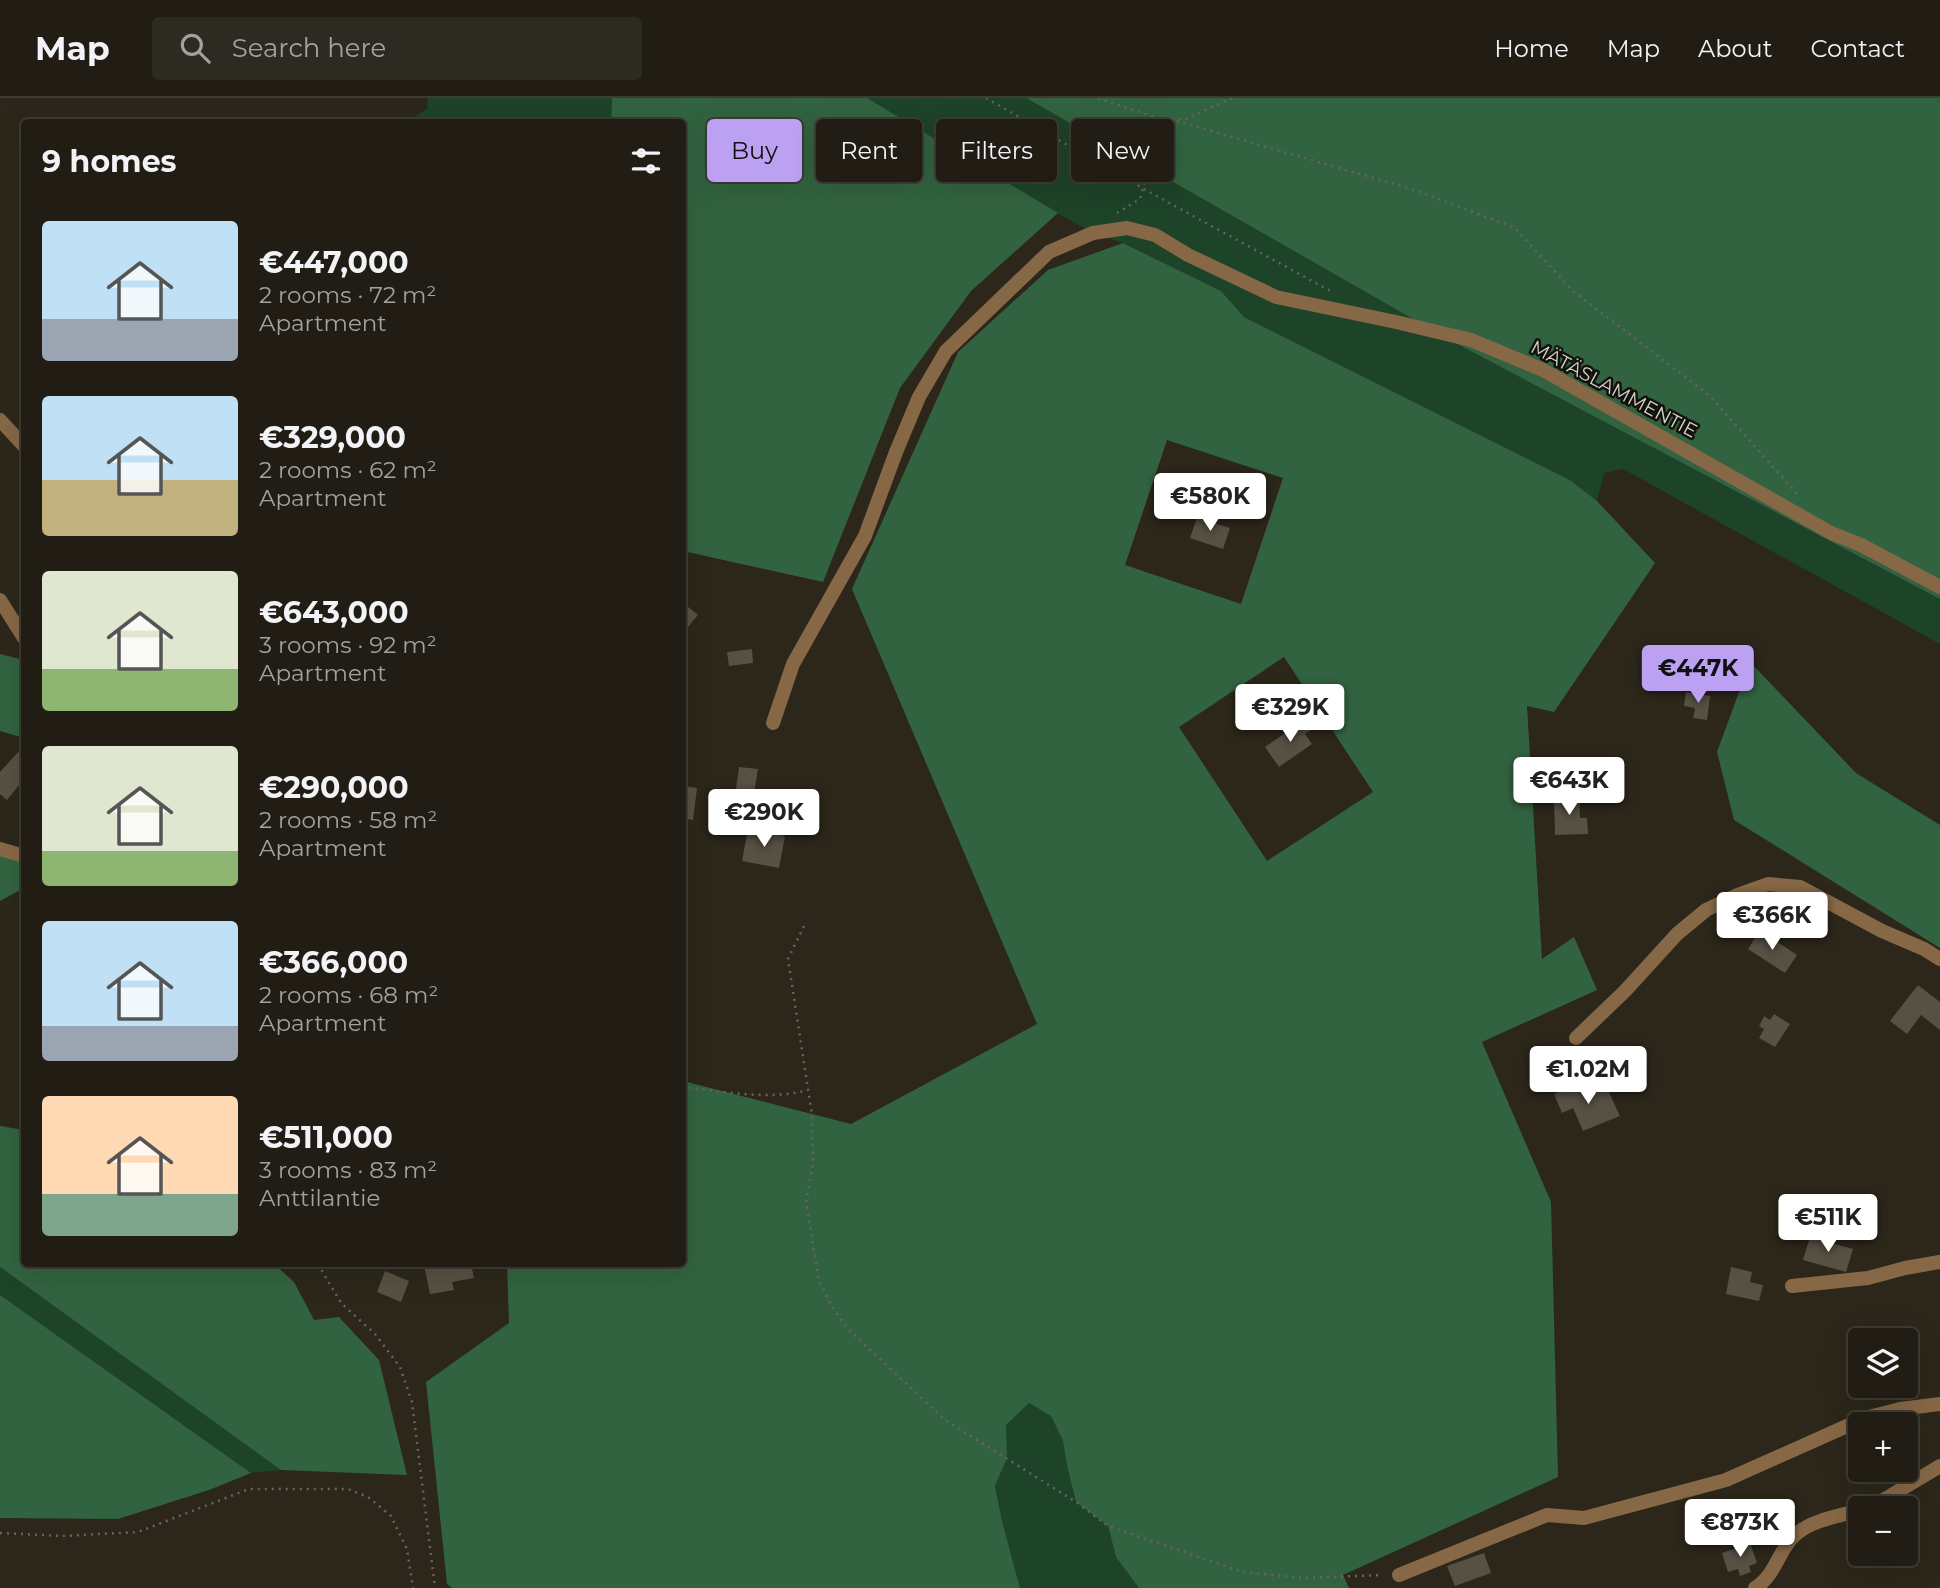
<!DOCTYPE html>
<meta charset="utf-8">
<style>
body{margin:0;font-family:Montserrat,sans-serif;background:#2d2a22;color:#f1f3f6;height:100vh;display:flex;flex-direction:column;font-size:26px;white-space:nowrap}
*{box-sizing:border-box;margin:0}
p{font-size:23px;color:#a2a2a0}
.icon{flex:none;width:38px;height:38px;fill:none;stroke:currentColor;stroke-width:2;stroke-linecap:round;stroke-linejoin:round}
.map{position:relative;flex:1;overflow:hidden}
.details{position:absolute;left:21px;top:21px;width:665px;height:1148px;display:flex;flex-direction:column;background:#211d14;border-radius:7px;box-shadow:0 7px 28px #0002,0 0 0 2px #3e3b34}
.details>*{flex:none}
.banner{position:absolute;left:707px;top:21px;width:665px;height:63px;display:flex;gap:14px}
.fabs{position:absolute;left:1848px;top:1230px;display:grid;gap:14px}
.fabs a{display:grid;place-items:center;width:70px;height:70px;border-radius:7px;background:#211d14;box-shadow:0 7px 28px #0002,0 0 0 2px #3e3b34;font-size:35px}
.price{position:absolute;translate:-50% -60px;padding:0 16px;border-radius:7px;background:#fff;color:#222;font-size:23px;line-height:46px;filter:drop-shadow(0 2px 4px #0008)}
.price::after{content:'';position:absolute;left:50%;top:42px;width:21px;height:16px;margin-left:-10px;background:inherit;clip-path:polygon(0 0,100% 0,50% 100%)}
.price.selected{background:#bca0f2;color:#111}
ul{padding:0;list-style:none}
li{display:flex;align-items:center;gap:21px;height:175px;padding:0 21px}
li span{display:grid;place-items:center;flex:none;width:196px;height:140px;border-radius:7px;color:#555}
li>.icon{margin-inline-start:auto}
span .icon{width:84px;height:84px;fill:#fffc;stroke-width:1}
li b{font-size:30px}
h2{display:flex;justify-content:space-between;align-items:center;height:84px;padding:0 21px;font-size:30px}
.pill{padding:0 24px;border-radius:7px;background:#211d14;box-shadow:0 7px 28px #0002,0 0 0 2px #3e3b34;font-size:24px;line-height:63px}
.pill.selected{background:#bca0f2;color:#111}
header{display:flex;align-items:center;gap:42px;box-sizing:border-box;height:98px;padding:0 35px;background:#211d14;border-bottom:2px solid #3e3b34}
header strong{font-size:33px}
nav{display:flex;gap:38px;margin-inline-start:auto;font-size:24px}
.search{width:490px;height:63px;background:#2d2a22;display:flex;align-items:center;gap:18px;box-sizing:border-box;padding:0 24px;border-radius:7px;color:#a2a2a0;font-size:26px}
.map>svg:first-child{display:block}
.green{fill:#1d4328}
.forest{fill:#326340;fill-rule:evenodd}
.building{fill:#565143}
.lines{fill:none;stroke-linecap:round;stroke-linejoin:round}
.path{stroke:#69655a;stroke-width:2.5;stroke-dasharray:2 5;stroke-linecap:butt}
.street{stroke:#876846;stroke-width:14}
.labels{text-anchor:middle;dominant-baseline:central;stroke-width:5;stroke-linejoin:round;paint-order:stroke}
.street-label{font-size:19px;fill:#d4d1c9;stroke:#12100b}
</style>
<header>
<strong>Map</strong>
<div class="search"><svg class="icon" aria-label="search" viewBox="0 0 24 24"><circle cx="10" cy="10" r="6"/><path d="M15 15l6 6"/></svg>Search here</div>
<nav><a>Home</a><a>Map</a><a>About</a><a>Contact</a></nav>
</header>
<div class="map">
<svg width="1940" height="1490" viewBox="0 0 1940 1490">
<rect width="100%" height="100%" fill="#2c271a"/>
<path class="green" d="M427 0H612L611 24H388V20H413L428 10Z
M862 0H1026L1448 241 1940 499V546L1623 371 1604 375 1597 403 1570 382 1244 219 1221 193 1123 145 1093 135 970 67Z
M0 1169 281 1372 251 1375 0 1197Z
M1029 1305 1051 1318 1063 1343 1067 1368 1076 1404 1108 1428 1116 1459 1139 1490H1020L1002 1423 995 1388 1007 1360 1005 1327Z"/>
<path class="forest" d="M612 0H867L1058 115 971 193 900 290 823 484 683 453 682 24H611Z
M1026 0H1940V501L1448 241Z
M1123 145 1221 193 1244 219 1570 382 1597 403 1655 465 1554 614 1527 608 1542 861 1574 839 1597 892 1482 944 1551 1104 1558 1379 1343 1477 1349 1490H1139L1116 1459 1108 1428 1076 1404 1067 1368 1063 1343 1051 1318 1029 1305 1006 1327 1007 1360 995 1388 1002 1423 1020 1490H452L447 1486 426 1284 509 1225 507 1166H682L683 983 851 1026 1037 926 852 491 958 254 1048 172ZM1167 342 1283 380 1241 506 1125 467ZM1284 559 1373 694 1267 763 1179 629Z
M0 556 24 562V640L0 633Z
M1750 564 1856 675 1940 727V850L1734 722 1717 654Z
M0 748 24 755V790L0 803Z
M0 1028 24 1032V1166H274L294 1184 314 1222 339 1219 379 1262 407 1377 281 1372 0 1169Z
M0 1197 251 1375 209 1392 118 1421 0 1420Z"/>
<path class="building" d="M1197 420 1230 430 1223 451 1190 440Z
M682 504 698 517 682 536Z
M752 551 753 565 729 568 727 554Z
M1686 594 1710 598 1707 622 1693 620 1695 610 1684 608Z
M1304 622 1311 632 1305 636 1312 646 1279 669 1265 649Z
M21 651 24 654V681L7 702 0 696V674Z
M739 669 758 671 752 707 734 705Z
M682 688 697 690 693 722 682 720Z
M1579 698 1580 720H1587L1588 736 1555 737 1554 699Z
M748 731 785 738 779 770 742 763Z
M1760 832 1797 857 1785 875 1748 851Z
M1918 887 1940 904V932L1921 917 1907 936 1890 923Z
M1774 916 1790 926 1775 949 1759 940 1764 931 1759 928 1764 918 1770 922Z
M1610 949 1620 973 1599 981 1590 958Z
M1578 986 1585 1000 1607 990 1620 1018 1583 1033 1573 1010 1562 1015 1554 996Z
M1810 1139 1853 1151 1846 1174 1803 1162Z
M432 1166H471L474 1180 452 1184 454 1192 430 1196 424 1167Z
M1731 1169 1752 1174 1750 1184 1763 1187 1759 1203 1726 1196Z
M385 1173 409 1183 401 1204 377 1194Z
M1750 1445 1757 1465 1749 1468 1751 1474 1740 1478 1738 1471 1728 1474 1722 1455Z
M1484 1455 1491 1475 1455 1488 1447 1468Z"/>
<g class="lines">
<path class="path" d="M986 0 1142 90 1334 195
M1098 0 1160 21H1186L1232 0
M1170 21 1415 92 1515 130 1573 193 1710 298 1799 398
M1117 115 1140 101 1160 21
M804 828 788 861 812 1017 813 1065 806 1104 819 1183 831 1207 848 1231 945 1322 1076 1404 1108 1428 1243 1474 1303 1480 1383 1477
M682 989C723 993 768 1003 808 992
M318 1166 341 1205 375 1236 400 1269 412 1304 435 1490
M0 1435 63 1438 138 1434 249 1391H348L368 1399 391 1418 407 1451 413 1490"/>
<path class="street" d="M0 322 24 348
M0 502 24 540
M773 625 793 566 865 438 896 354 919 299 946 253 1049 154 1093 135 1127 130 1155 137 1188 157 1276 199 1396 224 1471 242 1543 272 1831 435 1861 447 1940 489
M0 751 24 758
M1576 940 1625 893 1677 836 1706 812 1737 797 1768 786 1800 789 1882 833 1924 851 1940 861
M1792 1188 1868 1180 1905 1170 1940 1164
M1865 1410 1875 1407 1940 1368
M1399 1477 1547 1417 1584 1420 1726 1382 1865 1320 1900 1311 1940 1306
M1755 1490C1776 1477 1778 1453 1794 1438 1810 1422 1840 1418 1860 1412"/>
</g>
<g class="labels">
<g class="street-label">
<text transform="translate(1614 291) rotate(28)">MÄTÄSLAMMENTIE</text>
</g>
</g>
</svg>
<div class="fabs">
<a><svg class="icon" aria-label="layers" viewBox="0 0 24 24"><path d="M12 4l9 5-9 5-9-5zM3 14l9 5 9-5"/></svg></a>
<a>+</a>
<a>−</a>
</div>
<b class="price" style="left:1210px;top:435px">€580K</b>
<b class="price selected" style="left:1698px;top:607px">€447K</b>
<b class="price" style="left:1290px;top:646px">€329K</b>
<b class="price" style="left:1569px;top:719px">€643K</b>
<b class="price" style="left:764px;top:751px">€290K</b>
<b class="price" style="left:1772px;top:854px">€366K</b>
<b class="price" style="left:1588px;top:1008px">€1.02M</b>
<b class="price" style="left:1828px;top:1156px">€511K</b>
<b class="price" style="left:1740px;top:1461px">€873K</b>
<div class="banner">
<a class="pill selected">Buy</a>
<a class="pill">Rent</a>
<a class="pill">Filters</a>
<a class="pill">New</a>
</div>
<section class="details">
<h2>9 homes<svg class="icon" aria-label="filters" viewBox="0 0 24 24"><path d="M4 7h16M4 17h16"/><circle cx="9" cy="7" r="2"/><circle cx="15" cy="17" r="2"/></svg></h2>
<ul>
<li><span style="background:linear-gradient(#bfe0f5 70%,#9aa5b1 0)"><svg class="icon" aria-label="home" viewBox="0 0 24 24"><path d="M3 11l9-7 9 7M6 9v11h12V9"/></svg></span><div><b>€447,000</b><p>2 rooms · 72 m²</p><p>Apartment</p></div></li>
<li><span style="background:linear-gradient(#bfe0f5 60%,#c2b280 0)"><svg class="icon" aria-label="home" viewBox="0 0 24 24"><path d="M3 11l9-7 9 7M6 9v11h12V9"/></svg></span><div><b>€329,000</b><p>2 rooms · 62 m²</p><p>Apartment</p></div></li>
<li><span style="background:linear-gradient(#dfe7d0 70%,#8fb573 0)"><svg class="icon" aria-label="home" viewBox="0 0 24 24"><path d="M3 11l9-7 9 7M6 9v11h12V9"/></svg></span><div><b>€643,000</b><p>3 rooms · 92 m²</p><p>Apartment</p></div></li>
<li><span style="background:linear-gradient(#dfe7d0 75%,#8fb573 0)"><svg class="icon" aria-label="home" viewBox="0 0 24 24"><path d="M3 11l9-7 9 7M6 9v11h12V9"/></svg></span><div><b>€290,000</b><p>2 rooms · 58 m²</p><p>Apartment</p></div></li>
<li><span style="background:linear-gradient(#bfe0f5 75%,#9aa5b1 0)"><svg class="icon" aria-label="home" viewBox="0 0 24 24"><path d="M3 11l9-7 9 7M6 9v11h12V9"/></svg></span><div><b>€366,000</b><p>2 rooms · 68 m²</p><p>Apartment</p></div></li>
<li><span style="background:linear-gradient(#ffd9b3 70%,#7fa58c 0)"><svg class="icon" aria-label="home" viewBox="0 0 24 24"><path d="M3 11l9-7 9 7M6 9v11h12V9"/></svg></span><div><b>€511,000</b><p>3 rooms · 83 m²</p><p>Anttilantie</p></div></li>
</ul>
</section>
</div>
